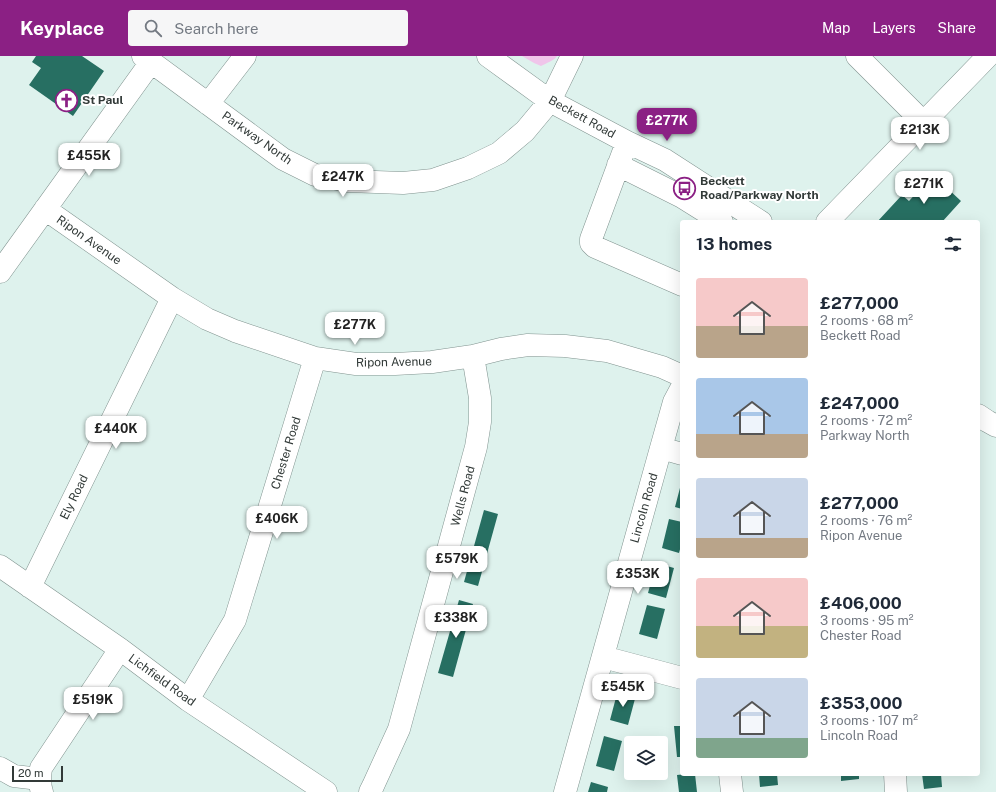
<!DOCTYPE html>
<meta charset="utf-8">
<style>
body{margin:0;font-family:"Public Sans",sans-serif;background:#f6f6f7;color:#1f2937;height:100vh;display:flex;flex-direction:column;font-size:15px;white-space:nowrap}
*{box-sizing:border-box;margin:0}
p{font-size:13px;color:#747a83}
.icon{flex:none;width:22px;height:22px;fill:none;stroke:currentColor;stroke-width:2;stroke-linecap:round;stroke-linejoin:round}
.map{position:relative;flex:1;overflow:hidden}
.drawer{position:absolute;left:680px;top:164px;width:300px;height:556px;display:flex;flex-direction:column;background:#fff;border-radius:4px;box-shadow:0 4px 16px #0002}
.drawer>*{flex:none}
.buttons{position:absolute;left:624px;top:680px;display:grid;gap:8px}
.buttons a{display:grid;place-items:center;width:44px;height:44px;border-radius:4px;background:#fff;box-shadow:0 4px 16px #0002;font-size:20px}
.scale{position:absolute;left:12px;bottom:10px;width:51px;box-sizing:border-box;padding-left:4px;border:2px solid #323a38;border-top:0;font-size:11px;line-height:14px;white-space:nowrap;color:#323a38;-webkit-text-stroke:3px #fff;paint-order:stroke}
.price{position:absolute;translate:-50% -34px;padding:0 9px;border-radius:8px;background:#fff;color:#222;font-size:13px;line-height:26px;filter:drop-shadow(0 1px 2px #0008)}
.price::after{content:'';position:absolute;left:50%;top:24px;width:12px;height:9px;margin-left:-6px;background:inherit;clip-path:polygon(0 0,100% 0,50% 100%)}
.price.active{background:#8b2084;color:#fff}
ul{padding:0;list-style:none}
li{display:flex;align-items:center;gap:12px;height:100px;padding:0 16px}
li span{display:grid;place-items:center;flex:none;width:112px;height:80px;border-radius:4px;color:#555}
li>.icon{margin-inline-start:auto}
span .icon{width:48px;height:48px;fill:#fffc;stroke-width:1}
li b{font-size:17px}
h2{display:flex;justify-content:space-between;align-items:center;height:48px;padding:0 16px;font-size:17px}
header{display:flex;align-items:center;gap:24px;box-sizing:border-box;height:56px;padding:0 20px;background:#8b2084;color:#fff}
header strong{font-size:19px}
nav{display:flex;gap:22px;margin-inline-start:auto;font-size:14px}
.search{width:280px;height:36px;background:#f6f6f7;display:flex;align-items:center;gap:10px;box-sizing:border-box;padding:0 14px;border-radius:4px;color:#747a83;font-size:15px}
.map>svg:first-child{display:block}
.green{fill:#f0c5ea}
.building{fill:#276f62}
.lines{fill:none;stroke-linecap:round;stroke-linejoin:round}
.minor-casing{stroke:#80938f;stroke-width:23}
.minor{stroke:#fff;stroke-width:22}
.labels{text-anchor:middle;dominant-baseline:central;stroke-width:4;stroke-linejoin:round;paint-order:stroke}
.poi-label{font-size:12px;font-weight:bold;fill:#323a38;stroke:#fff;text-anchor:start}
.street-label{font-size:12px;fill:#323a38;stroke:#fff}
</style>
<header>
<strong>Keyplace</strong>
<div class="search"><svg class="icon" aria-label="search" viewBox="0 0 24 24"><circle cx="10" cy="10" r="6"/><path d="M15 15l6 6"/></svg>Search here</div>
<nav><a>Map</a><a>Layers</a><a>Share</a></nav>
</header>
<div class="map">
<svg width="996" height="736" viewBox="0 0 996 736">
<rect width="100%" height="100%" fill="#def2ed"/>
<path class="green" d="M522 0H557C554 5 546 7 541 10L534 7Z"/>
<path class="building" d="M36 0H82L104 15 73 60 29 29 41 12 32 6Z
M933 119 961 145 942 166H877L902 139 909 145Z
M681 428H682V453L675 451Z
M484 454 498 458 478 530 464 526Z
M669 463 682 466V486L679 497 662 492Z
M656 507 674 512 666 542 648 537Z
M459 544 473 548 453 621 438 617Z
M647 549 665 553 657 583 639 578Z
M618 634 636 639 628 669 610 664Z
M674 670H682V701H677Z
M604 680 622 685 614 715 596 710Z
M686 718H695L697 736H679L677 719Z
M759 718H777L778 729 760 731Z
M841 718H859V723L841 725Z
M922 718H941L942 731 924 733Z
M591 726 608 731 607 736H588Z"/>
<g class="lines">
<defs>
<path id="minor" d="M143 0 283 103 315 119 348 125 403 127 433 124 468 112 499 97 525 75 550 45 572 0
M488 0 550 45 627 86 665 104 761 166
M857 0 924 67
M208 48 245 0
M627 86 591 183V187L595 191 682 229
M618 109 682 141 722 166
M45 153 172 242 207 263 235 275 315 302 356 308H395L432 306 473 300 501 293 528 289 565 290 607 295 662 311 682 320
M827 166 988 0
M0 216 151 6
M978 359 987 365 996 370
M661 392 682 398
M0 510 120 593 188 644 326 736
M30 531 172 242
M603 601 682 622
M188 644 235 564 315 302
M0 712 14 720 31 722H40
M730 718 732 736
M895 718 896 736
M42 736C39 728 40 720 41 712L120 593
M370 736 373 730 399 673 476 391 480 366V342L473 300
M565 736 661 392 674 346 682 331"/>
</defs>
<use href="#minor" class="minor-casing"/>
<use href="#minor" class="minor"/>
</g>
<defs>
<symbol id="church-ring" viewBox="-11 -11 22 22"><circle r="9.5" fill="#fff" stroke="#8b2084" stroke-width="1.5"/><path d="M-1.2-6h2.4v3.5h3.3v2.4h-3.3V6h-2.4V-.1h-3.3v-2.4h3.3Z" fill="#8b2084"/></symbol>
<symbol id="bus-ring" viewBox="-11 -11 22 22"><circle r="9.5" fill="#fff" stroke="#8b2084" stroke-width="1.5"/><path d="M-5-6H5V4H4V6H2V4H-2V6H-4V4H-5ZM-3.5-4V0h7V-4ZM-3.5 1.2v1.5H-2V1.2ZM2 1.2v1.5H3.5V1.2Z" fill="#8b2084"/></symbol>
</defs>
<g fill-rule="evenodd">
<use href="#church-ring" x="54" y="32" width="25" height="25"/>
<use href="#bus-ring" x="672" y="120" width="25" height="25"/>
</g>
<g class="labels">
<g class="poi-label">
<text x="82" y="44">St Paul</text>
<text x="700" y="125">Beckett<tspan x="700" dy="14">Road/Parkway North</tspan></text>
</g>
<g class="street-label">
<text transform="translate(582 61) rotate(29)">Beckett Road</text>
<text transform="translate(257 82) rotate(35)">Parkway North</text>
<text transform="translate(89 184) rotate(35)">Ripon Avenue</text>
<text transform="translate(394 306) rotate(-1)">Ripon Avenue</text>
<text transform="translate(286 397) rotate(-73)">Chester Road</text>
<text transform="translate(463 440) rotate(-75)">Wells Road</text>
<text transform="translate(74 441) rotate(-64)">Ely Road</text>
<text transform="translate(644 452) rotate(-74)">Lincoln Road</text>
<text transform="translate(162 624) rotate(36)">Lichfield Road</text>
</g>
</g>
</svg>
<div class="buttons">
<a><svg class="icon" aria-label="layers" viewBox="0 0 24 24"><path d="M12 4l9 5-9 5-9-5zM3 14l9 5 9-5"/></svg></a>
</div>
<div class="scale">20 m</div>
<b class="price active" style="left:667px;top:86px">£277K</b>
<b class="price" style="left:920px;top:95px">£213K</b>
<b class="price" style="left:89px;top:121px">£455K</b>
<b class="price" style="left:343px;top:142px">£247K</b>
<b class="price" style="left:924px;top:149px">£271K</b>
<b class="price" style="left:355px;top:290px">£277K</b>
<b class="price" style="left:116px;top:394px">£440K</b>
<b class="price" style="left:277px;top:484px">£406K</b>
<b class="price" style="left:457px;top:524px">£579K</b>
<b class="price" style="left:638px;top:539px">£353K</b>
<b class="price" style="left:456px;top:583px">£338K</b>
<b class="price" style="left:623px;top:652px">£545K</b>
<b class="price" style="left:93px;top:665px">£519K</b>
<section class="drawer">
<h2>13 homes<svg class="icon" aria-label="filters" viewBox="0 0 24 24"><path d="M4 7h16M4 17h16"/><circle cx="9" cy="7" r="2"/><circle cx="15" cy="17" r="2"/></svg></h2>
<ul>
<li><span style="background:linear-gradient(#f6c9c9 60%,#b9a48a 0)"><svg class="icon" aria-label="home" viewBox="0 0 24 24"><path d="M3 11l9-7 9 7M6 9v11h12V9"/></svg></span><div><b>£277,000</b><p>2 rooms · 68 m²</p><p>Beckett Road</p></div></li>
<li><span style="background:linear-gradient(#a9c7e8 70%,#b9a48a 0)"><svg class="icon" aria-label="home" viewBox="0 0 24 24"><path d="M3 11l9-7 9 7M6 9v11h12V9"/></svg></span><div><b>£247,000</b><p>2 rooms · 72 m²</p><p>Parkway North</p></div></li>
<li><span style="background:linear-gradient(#c9d6e8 75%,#b9a48a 0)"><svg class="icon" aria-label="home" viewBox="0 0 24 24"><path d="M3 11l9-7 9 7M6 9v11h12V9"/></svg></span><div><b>£277,000</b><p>2 rooms · 76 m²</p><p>Ripon Avenue</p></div></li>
<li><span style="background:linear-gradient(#f6c9c9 60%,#c2b280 0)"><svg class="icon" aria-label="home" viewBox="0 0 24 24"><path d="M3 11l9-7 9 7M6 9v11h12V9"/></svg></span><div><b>£406,000</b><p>3 rooms · 95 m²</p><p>Chester Road</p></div></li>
<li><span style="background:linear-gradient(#c9d6e8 75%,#7fa58c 0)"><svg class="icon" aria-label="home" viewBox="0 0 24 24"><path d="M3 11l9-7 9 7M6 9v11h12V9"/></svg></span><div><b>£353,000</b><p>3 rooms · 107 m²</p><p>Lincoln Road</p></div></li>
</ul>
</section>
</div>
